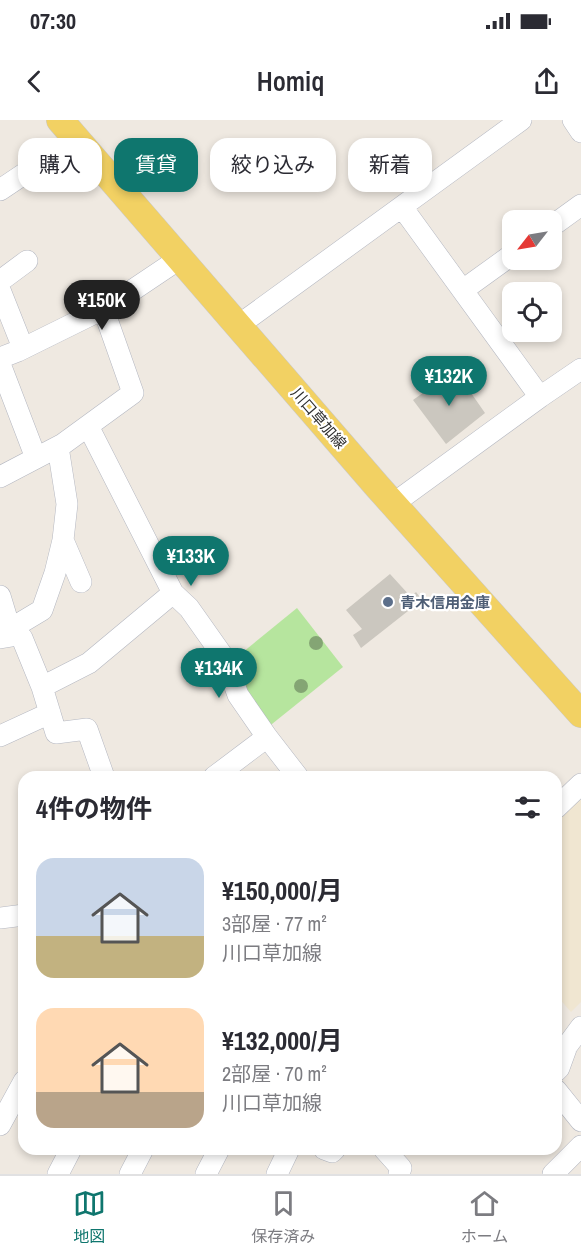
<!DOCTYPE html>
<html lang="ja">
<meta charset="utf-8">
<style>
body{margin:0;font-family:"Archivo Narrow","Noto Sans JP",sans-serif;background:#f2f2f3;color:#2b2b33;height:100vh;display:flex;flex-direction:column;font-size:22px;white-space:nowrap}
*{box-sizing:border-box;margin:0}
p{font-size:20px;color:#7c7c81}
.icon{flex:none;width:33px;height:33px;fill:none;stroke:currentColor;stroke-width:2;stroke-linecap:round;stroke-linejoin:round}
.map{position:relative;flex:1;overflow:hidden}
.details{position:absolute;left:18px;top:651px;width:544px;height:384px;display:flex;flex-direction:column;background:#fff;border-radius:18px;box-shadow:0 3px 9px #0003}
.details>*{flex:none}
.guide{position:absolute;left:18px;top:18px;width:546px;height:54px;display:flex;gap:12px}
.needle{width:39px;rotate:239deg}
.tools{position:absolute;left:502px;top:90px;display:grid;gap:12px}
.tools a{display:grid;place-items:center;width:60px;height:60px;border-radius:12px;background:#fff;box-shadow:0 3px 9px #0003;font-size:30px}
.price{position:absolute;translate:-50% -51px;padding:0 14px;border-radius:21px;background:#0f766e;color:#fff;font-size:20px;line-height:39px;filter:drop-shadow(0 2px 3px #0008)}
.price::after{content:'';position:absolute;left:50%;top:36px;width:18px;height:14px;margin-left:-9px;background:inherit;clip-path:polygon(0 0,100% 0,50% 100%)}
.price.current{background:#222;color:#fff}
ul{padding:0;list-style:none}
li{display:flex;align-items:center;gap:18px;height:150px;padding:0 18px}
li span{display:grid;place-items:center;flex:none;width:168px;height:120px;border-radius:18px;color:#555}
li>.icon{margin-inline-start:auto}
span .icon{width:72px;height:72px;fill:#fffc;stroke-width:1}
li b{font-size:26px}
h2{display:flex;justify-content:space-between;align-items:center;height:72px;padding:0 18px;font-size:26px}
.chip{padding:0 21px;border-radius:18px;background:#fff;box-shadow:0 3px 9px #0003;font-size:21px;line-height:54px}
.chip.current{background:#0f766e;color:#fff}
.status{display:flex;justify-content:space-between;align-items:center;height:42px;padding:0 30px;background:#fff;direction:ltr}
.status svg{height:16px;fill:currentColor}
header{display:flex;justify-content:space-between;align-items:center;height:78px;padding:0 18px;background:#fff;font-size:27px;font-weight:600}
.menu{display:flex;justify-content:space-around;align-items:center;height:84px;border-top:2px solid #e1e1e2;background:#fff;font-size:16px;color:#7c7c81}
.menu a{display:grid;justify-items:center;gap:3px}
.menu .current{color:#0f766e}
.map>svg:first-child{display:block}
.education{fill:#f0e6d1}
.green{fill:#b6e59e}
.building{fill:#cbc7bf}
.lines{fill:none;stroke-linecap:round;stroke-linejoin:round}
.minor-casing{stroke:#b4b7c1;stroke-width:22}
.major-casing{stroke:#c9c9c9;stroke-width:28}
.minor{stroke:#fff;stroke-width:21}
.major{stroke:#f2d163;stroke-width:27}
.tree{fill:#84a574}
.service-dot{fill:#5c6f8a;stroke:#fff;stroke-width:2}
.labels{text-anchor:middle;dominant-baseline:central;stroke-width:4.5;stroke-linejoin:round;paint-order:stroke}
.street-label{font-size:15px;fill:#2e2e2e;stroke:#fff}
.service-label{font-size:15px;font-weight:bold;fill:#4e5e75;stroke:#fff;text-anchor:start}
</style>
<div class="status"><b>07:30</b><svg viewBox="0 0 49 12"><path d="M0 12V9h3v3zM5 12V6h3v6zM10 12V3h3v9zM15 12V0h3v12zM26 1h20v11H26zM47 4h2v5h-2z"/></svg></div>
<header><svg class="icon" aria-label="back" viewBox="0 0 24 24"><path d="M15 5l-7 7 7 7"/></svg>Homiq<svg class="icon" aria-label="share" viewBox="0 0 24 24"><path d="M12 15V3M7 8l5-5 5 5M5 13v7h14v-7"/></svg></header>
<div class="map">
<svg width="581" height="1054" viewBox="0 0 581 1054">
<rect width="100%" height="100%" fill="#efe9e1"/>
<path class="education" d="M581 680V882L571 892 557 876 556 700 575 683Z"/>
<path class="green" d="M297 488 343 547 267 608 232 541Z"/>
<path class="building" d="M455 250 485 293 446 324 413 280Z
M390 454 411 477 416 472 422 480 361 528 353 515 362 509 346 490Z"/>
<g class="lines">
<defs>
<path id="minor" d="M573 0 581 12
M0 70 76 19
M402 87 540 277
M552 106 581 85
M0 161 27 141
M0 170 23 228
M463 170 513 134
M239 205 521 0
M0 238 18 231 109 186 179 139
M0 244 36 338
M58 327 67 384 63 420 81 462
M0 357 63 324 133 273 103 188
M393 384 540 277 581 249
M173 473 189 488 225 539 238 575 267 617 298 657
M0 476 7 499 6 516
M6 516 22 502 42 490 55 453 63 420
M0 518 18 515 22 518 42 567 56 613 87 609 104 657
M42 567 89 543 173 473 88 306
M0 616 50 593
M214 657 267 617
M556 688 581 664
M0 798 24 795
M556 951 559 948 567 926 581 907
M556 970 581 1001
M0 1005 24 961
M324 1029 332 1032 335 1029
M384 1029 401 1048 399 1054
M58 1054 71 1029
M130 1054 143 1029
M206 1054 219 1029
M277 1054 289 1029
M553 1054 581 1026"/>
<path id="major" d="M60 0 377 366 581 594"/>
</defs>
<use href="#minor" class="minor-casing"/>
<use href="#major" class="major-casing"/>
<use href="#minor" class="minor"/>
<use href="#major" class="major"/>
</g>
<g class="tree">
<circle cx="316" cy="523" r="7"/>
<circle cx="301" cy="566" r="7"/>
</g>
<circle class="service-dot" cx="388" cy="482" r="6"/>
<g class="labels">
<g class="street-label">
<text transform="translate(319 298) rotate(49)">川口草加線</text>
</g>
<g class="service-label">
<text x="400" y="482">青木信用金庫</text>
</g>
</g>
</svg>
<div class="tools">
<a><svg class="needle" viewBox="-14 -14 28 28"><path d="M0-13l5 13h-10z" fill="#e53935"/><path d="M0 13l5-13h-10z" fill="#7c7c81"/></svg></a>
<a><svg class="icon" aria-label="locate" viewBox="0 0 24 24"><circle cx="12" cy="12" r="6"/><path d="M12 2v4M12 18v4M2 12h4M18 12h4"/></svg></a>
</div>
<b class="price current" style="left:102px;top:211px">¥150K</b>
<b class="price" style="left:449px;top:287px">¥132K</b>
<b class="price" style="left:191px;top:467px">¥133K</b>
<b class="price" style="left:219px;top:579px">¥134K</b>
<div class="guide">
<a class="chip">購入</a>
<a class="chip current">賃貸</a>
<a class="chip">絞り込み</a>
<a class="chip">新着</a>
</div>
<section class="details">
<h2>4件の物件<svg class="icon" aria-label="filters" viewBox="0 0 24 24"><path d="M4 7h16M4 17h16"/><circle cx="9" cy="7" r="2"/><circle cx="15" cy="17" r="2"/></svg></h2>
<ul>
<li><span style="background:linear-gradient(#c9d6e8 65%,#c2b280 0)"><svg class="icon" aria-label="home" viewBox="0 0 24 24"><path d="M3 11l9-7 9 7M6 9v11h12V9"/></svg></span><div><b>¥150,000/月</b><p>3部屋 · 77 m²</p><p>川口草加線</p></div></li>
<li><span style="background:linear-gradient(#ffd9b3 70%,#b9a48a 0)"><svg class="icon" aria-label="home" viewBox="0 0 24 24"><path d="M3 11l9-7 9 7M6 9v11h12V9"/></svg></span><div><b>¥132,000/月</b><p>2部屋 · 70 m²</p><p>川口草加線</p></div></li>
</ul>
</section>
</div>
<nav class="menu">
<a class="current"><svg class="icon" aria-label="map" viewBox="0 0 24 24"><path d="M3 6l6-2 6 2 6-2v14l-6 2-6-2-6 2zM9 4v14M15 6v14"/></svg>地図</a>
<a><svg class="icon" aria-label="saved" viewBox="0 0 24 24"><path d="M7 4h10v16l-5-4-5 4z"/></svg>保存済み</a>
<a><svg class="icon" aria-label="home" viewBox="0 0 24 24"><path d="M3 11l9-7 9 7M6 9v11h12V9"/></svg>ホーム</a>
</nav>
